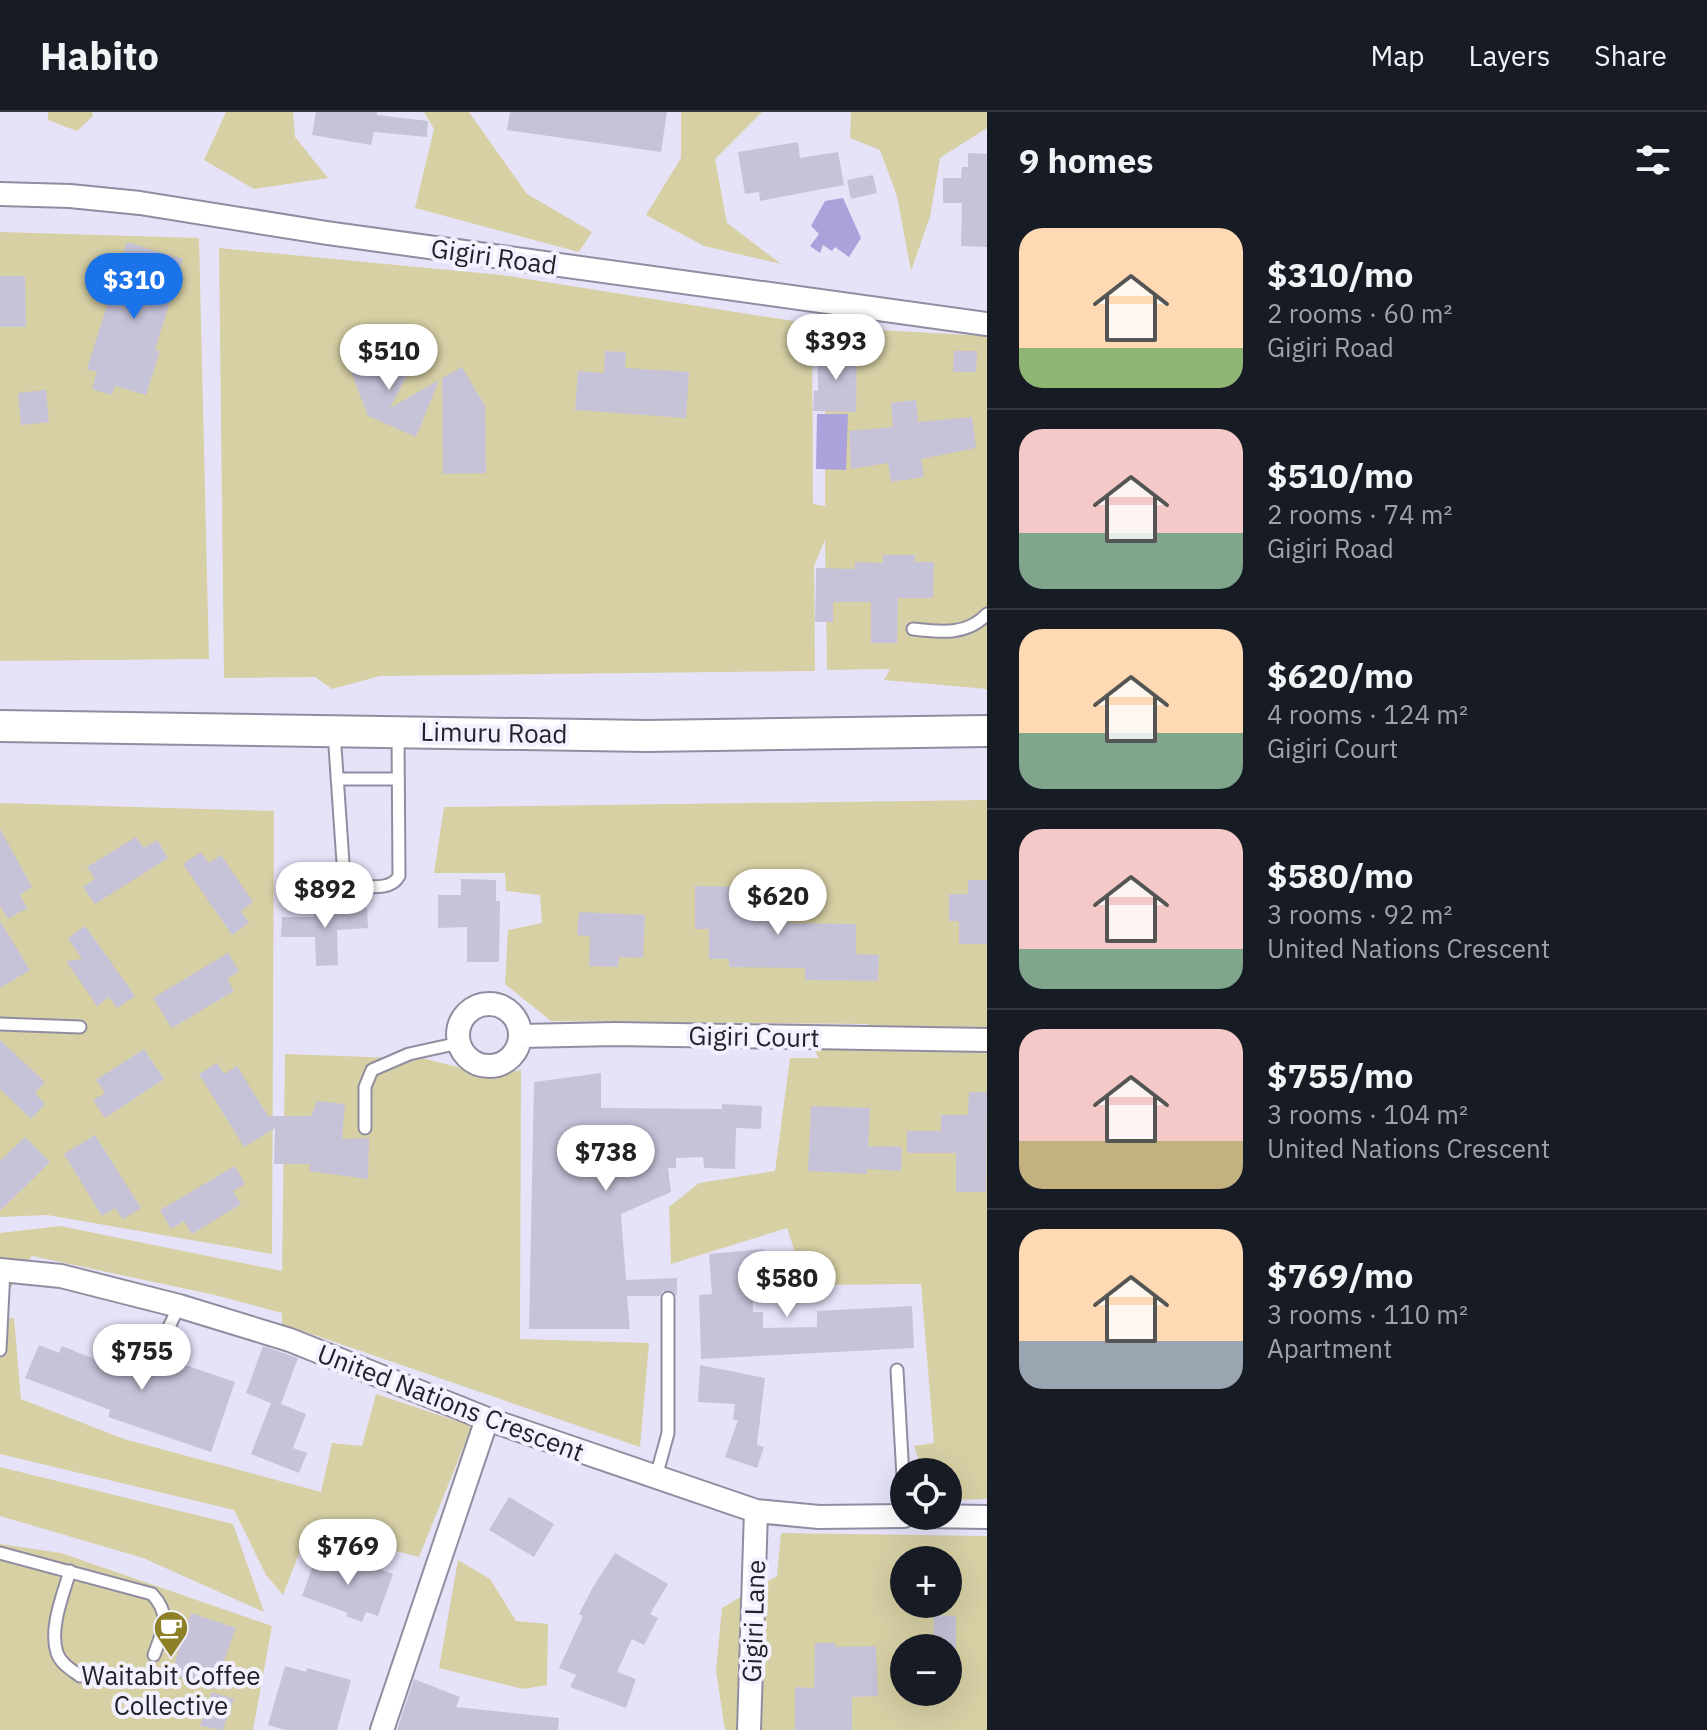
<!DOCTYPE html>
<meta charset="utf-8">
<style>
body{margin:0;font-family:"IBM Plex Sans",sans-serif;background:#20242c;color:#f1f3f6;height:100vh;display:flex;flex-direction:column;font-size:30px;white-space:nowrap}
*{box-sizing:border-box;margin:0}
p{font-size:26px;color:#9ea1a6}
.icon{flex:none;width:44px;height:44px;fill:none;stroke:currentColor;stroke-width:2;stroke-linecap:round;stroke-linejoin:round}
.map{position:relative;flex:1;overflow:hidden}
.sheet{display:flex;flex-direction:column;background:#171b24;width:720px}
.sheet>*{flex:none}
.controls{position:absolute;left:890px;top:1346px;display:grid;gap:16px}
.controls a{display:grid;place-items:center;width:72px;height:72px;border-radius:50%;background:#171b24;box-shadow:0 8px 32px #0002;font-size:40px}
.price{position:absolute;translate:-50% -68px;padding:0 18px;border-radius:28px;background:#fff;color:#222;font-size:26px;line-height:52px;filter:drop-shadow(0 2px 4px #0008)}
.price::after{content:'';position:absolute;left:50%;top:48px;width:24px;height:18px;margin-left:-12px;background:inherit;clip-path:polygon(0 0,100% 0,50% 100%)}
.price.on{background:#1a73e8;color:#fff}
ul{padding:0;list-style:none}
li{display:flex;align-items:center;gap:24px;height:200px;padding:0 32px}
li+li{border-top:2px solid #363941}
li span{display:grid;place-items:center;flex:none;width:224px;height:160px;border-radius:24px;color:#555}
li>.icon{margin-inline-start:auto}
span .icon{width:96px;height:96px;fill:#fffc;stroke-width:1}
li b{font-size:34px}
h2{display:flex;justify-content:space-between;align-items:center;height:96px;padding:0 32px;font-size:34px}
header{display:flex;align-items:center;gap:48px;box-sizing:border-box;height:112px;padding:0 40px;background:#171b24;border-bottom:2px solid #363941}
header strong{font-size:38px}
nav{display:flex;gap:44px;margin-inline-start:auto;font-size:28px}
main{display:flex;flex:1;min-height:0}
.map>svg:first-child{display:block}
.green{fill:#d7d0a5;fill-rule:evenodd}
.water{fill:#aba1db}
.building{fill:#c6c3d9}
.lines{fill:none;stroke-linecap:round;stroke-linejoin:round}
.lane-casing{stroke:#908da1;stroke-width:15}
.street-casing{stroke:#908da1;stroke-width:26}
.secondary-casing{stroke:#908da1;stroke-width:34}
.lane{stroke:#fff;stroke-width:11}
.street{stroke:#fff;stroke-width:22}
.secondary{stroke:#fff;stroke-width:30}
.labels{text-anchor:middle;dominant-baseline:central;stroke-width:8;stroke-linejoin:round;paint-order:stroke}
.street-label{font-size:26px;fill:#23222a;stroke:#f3f1ff}
.poi-label{font-size:26px;fill:#23222a;stroke:#f3f1ff}
</style>
<header>
<strong>Habito</strong>
<nav><a>Map</a><a>Layers</a><a>Share</a></nav>
</header>
<main>
<div class="map">
<svg width="987" height="1618" viewBox="0 0 987 1618">
<rect width="100%" height="100%" fill="#e6e3f9"/>
<path class="green" d="M48 0H92L93 4 77 19 48 8Z
M226 0H293L295 25 328 66 254 77 204 48Z
M424 0H469L527 82 592 120 579 140 415 96 434 17Z
M681 0H762L715 47 727 111 781 152 704 134 646 103 681 46Z
M851 0H987V16L940 46 930 105 911 159 897 84 880 38 850 26Z
M0 120 199 126 209 547 0 549Z
M219 136 501 163 812 212 813 392 825 394V215L987 224V577L884 568 890 557 827 558 825 428 814 454 815 559 380 564 332 577 315 565 224 566Z
M987 688V1387L948 1388V1360H923L914 1334 934 1331 921 1172 806 1173 787 1116 671 1152 669 1095 699 1071 775 1059 790 946H819L812 934 869 912 551 909 505 872 508 818 542 811 540 783 506 779 505 761H434L444 695Z
M0 691 274 699 272 1142 47 1103 0 1105Z
M285 942 426 947 493 964 521 958 520 1227 649 1231 640 1335 282 1212V1201L215 1183 32 1144 0 1192V1121L60 1114 282 1159Z
M14 1206 21 1287 124 1327 321 1380 332 1331 362 1334 376 1282 472 1314 419 1445 330 1422 301 1436 283 1483 266 1463 234 1398 0 1342V1207Z
M0 1355 233 1412 264 1500 143 1446 0 1404Z
M781 1421 987 1424V1618H725L716 1559 722 1496 777 1464ZM904 1448H948V1492H904ZM904 1536H948V1580H904Z
M0 1432 61 1441 272 1514 253 1618H0Z
M458 1448 490 1467 516 1509 548 1512 547 1573 523 1577 439 1556Z"/>
<path class="water" d="M843 86 861 126 849 145 835 135 832 139 823 133 820 141 810 134 819 122 811 114 825 89Z
M817 302H848L846 358 816 357Z"/>
<path class="building" d="M316 0H377V3L428 9 427 25 374 20 371 33 312 23Z
M510 0H667L661 40 507 18Z
M798 30 800 46 838 40 844 73 760 89 759 80 745 82 738 40Z
M968 41 987 42V135L961 134 962 91H943V66H961L962 55H968Z
M873 63 877 81 851 87 847 68Z
M127 130 183 147 155 238 160 239 146 283 115 274 112 283 92 277 97 260 87 257Z
M0 164H25L26 215H0Z
M362 236 411 256 390 296 439 268 416 325 368 304 347 249Z
M818 238 857 239 856 300 813 299 814 278 818 279Z
M605 239 626 240 625 256 689 260 686 306 575 298 578 259 604 261Z
M954 239H977L976 260H953Z
M462 255 485 294 486 361 443 362 442 266Z
M46 278 49 310 21 313 18 281Z
M916 288 918 310 972 305 976 336 921 347 924 365 891 370 888 351 851 357 849 319 893 315 891 291Z
M883 443H915V450H934L933 486H898L897 531H871V490H833V510H815L816 456 855 457V450L883 451Z
M0 717 32 775 20 783 27 796 8 807 0 794Z
M136 725 144 736 157 728 168 746 95 792 83 775 95 767 87 755Z
M201 740 209 751 221 743 253 790 241 799 249 811 232 823 183 752Z
M461 767 496 768V789H500L499 850H467V815L438 816V783H461Z
M968 768H987V832H959V809H949V782H968Z
M695 774 758 775V786L778 785 779 811 856 812V842L879 843 878 869 805 868V856L729 855V847H709V817H695Z
M367 795 368 816 337 818 338 853 316 854 315 825H281L282 805H314V798Z
M579 800 645 803 643 846 619 845 618 855 589 854 590 824 577 823Z
M0 809 30 858 0 876Z
M85 814 135 884 117 896 109 885 97 894 66 849 82 847 68 826Z
M228 841 239 859 227 867 234 879 172 916 153 886Z
M0 928 45 970 35 981 45 992 31 1007 0 977Z
M144 937 164 967 105 1006 93 988 105 981 96 968Z
M217 951 224 962 237 954 268 1004H311L317 989 345 992 342 1027 369 1026 368 1067 309 1059 310 1052H274L275 1016 244 1035 199 962Z
M601 961V996L722 997V992L762 994 761 1017 736 1016 735 1057 704 1056 703 1045 676 1046V1056H668L671 1080 621 1102 626 1168 677 1166V1184L669 1178 663 1179 660 1184H627L630 1217H529L534 970Z
M969 980H987L986 1080H956V1041H907V1019H941V1003H968Z
M811 994 870 996 868 1034 902 1035 901 1059 867 1057V1062L808 1059Z
M95 1023 141 1096 123 1107 115 1096 102 1104 64 1042Z
M25 1025 50 1050 0 1099V1049Z
M235 1054 245 1072 233 1079 241 1092 192 1122 184 1109 171 1117 160 1098Z
M764 1137 766 1165 752 1166 753 1200H763V1216L817 1215V1199L912 1194 914 1236 701 1247 699 1183 712 1182 709 1142Z
M39 1233 59 1241 62 1234 124 1259 132 1235 235 1270 211 1340 108 1305 110 1298 25 1266Z
M263 1234 298 1246 281 1292 306 1302 293 1336 307 1341 299 1361 251 1342 271 1291 246 1281Z
M700 1253 765 1266 757 1333 764 1335 757 1356 725 1345 738 1308H733L735 1292 698 1290Z
M509 1385 554 1412 534 1445 489 1418Z
M615 1441 668 1472 650 1502 658 1506 644 1533 632 1527 617 1560 636 1567 626 1596 570 1575 576 1563 559 1556 583 1504 579 1502 593 1475Z
M316 1445 333 1451 334 1447 346 1451 348 1446 393 1462 378 1504 366 1500 362 1510 346 1504 348 1501 302 1484Z
M191 1501 236 1516 214 1577 171 1562Z
M934 1503 956 1504V1536H933Z
M815 1531H835V1535L876 1534 878 1584 852 1585V1618H795V1575L814 1576Z
M285 1554 306 1560 307 1556 351 1568 337 1618H285L268 1613Z
M414 1567 460 1585 456 1595 559 1606 558 1618H397Z
M212 1580 234 1587 223 1618 200 1614Z"/>
<g class="lines">
<defs>
<path id="lane" d="M913 517C939 520 967 524 987 502
M334 620 344 765 347 771 353 774C368 774 391 779 399 764L398 623
M337 667H398
M0 912 80 915
M365 1016V975L372 958 409 942 459 931
M160 1234 179 1194
M0 1238 4 1158
M897 1258 904 1383
M656 1365 668 1321V1186
M0 1441 152 1482C172 1504 163 1517 154 1543
M70 1459C63 1483 49 1516 57 1541 61 1552 72 1558 80 1564"/>
<path id="street" d="M0 82 70 84 140 91 327 121 987 212
M458 923a31 31 0 1 1 62 0a31 31 0 1 1-62 0Z
M521 924 615 922 987 928
M0 1158 61 1164 179 1194 290 1228 487 1307 756 1399 819 1405 904 1404
M924 1404 987 1405
M382 1618 487 1307
M749 1618 756 1399"/>
<path id="secondary" d="M0 614 647 624 987 619"/>
</defs>
<use href="#lane" class="lane-casing"/>
<use href="#street" class="street-casing"/>
<use href="#secondary" class="secondary-casing"/>
<use href="#lane" class="lane"/>
<use href="#street" class="street"/>
<use href="#secondary" class="secondary"/>
</g>
<defs>
<symbol id="cafe-pin" viewBox="-11 -11 22 30"><path d="M0 17L-7.5 6A9.5 9.5 0 1 1 7.5 6Z" fill="#8e8027" stroke="#f3f1ff"/><path d="M-5.5-4.5H6V0H3Q3 3.5 0 3.5H-2.5Q-5.5 3.5-5.5 0ZM3-3.2v2h1.7v-2ZM-6 4.5H4V6H-6Z" fill="#fff"/></symbol>
</defs>
<g fill-rule="evenodd">
<use href="#cafe-pin" x="151" y="1496" width="40" height="54"/>
</g>
<g class="labels">
<g class="street-label">
<text transform="translate(494 144) rotate(8)">Gigiri Road</text>
<text transform="translate(494 620) rotate(1)">Limuru Road</text>
<text transform="translate(754 924) rotate(1)">Gigiri Court</text>
<text transform="translate(451 1290) rotate(21)">United Nations Crescent</text>
<text transform="translate(753 1509) rotate(-88)">Gigiri Lane</text>
</g>
<g class="poi-label">
<text x="171" y="1563">Waitabit Coffee<tspan x="171" dy="30">Collective</tspan></text>
</g>
</g>
</svg>
<div class="controls">
<a><svg class="icon" aria-label="locate" viewBox="0 0 24 24"><circle cx="12" cy="12" r="6"/><path d="M12 2v4M12 18v4M2 12h4M18 12h4"/></svg></a>
<a>+</a>
<a>−</a>
</div>
<b class="price on" style="left:134px;top:209px">$310</b>
<b class="price" style="left:836px;top:270px">$393</b>
<b class="price" style="left:389px;top:280px">$510</b>
<b class="price" style="left:325px;top:818px">$892</b>
<b class="price" style="left:778px;top:825px">$620</b>
<b class="price" style="left:606px;top:1081px">$738</b>
<b class="price" style="left:787px;top:1207px">$580</b>
<b class="price" style="left:142px;top:1280px">$755</b>
<b class="price" style="left:348px;top:1475px">$769</b>
</div>
<section class="sheet">
<h2>9 homes<svg class="icon" aria-label="filters" viewBox="0 0 24 24"><path d="M4 7h16M4 17h16"/><circle cx="9" cy="7" r="2"/><circle cx="15" cy="17" r="2"/></svg></h2>
<ul>
<li><span style="background:linear-gradient(#ffd9b3 75%,#8fb573 0)"><svg class="icon" aria-label="home" viewBox="0 0 24 24"><path d="M3 11l9-7 9 7M6 9v11h12V9"/></svg></span><div><b>$310/mo</b><p>2 rooms · 60 m²</p><p>Gigiri Road</p></div></li>
<li><span style="background:linear-gradient(#f6c9c9 65%,#7fa58c 0)"><svg class="icon" aria-label="home" viewBox="0 0 24 24"><path d="M3 11l9-7 9 7M6 9v11h12V9"/></svg></span><div><b>$510/mo</b><p>2 rooms · 74 m²</p><p>Gigiri Road</p></div></li>
<li><span style="background:linear-gradient(#ffd9b3 65%,#7fa58c 0)"><svg class="icon" aria-label="home" viewBox="0 0 24 24"><path d="M3 11l9-7 9 7M6 9v11h12V9"/></svg></span><div><b>$620/mo</b><p>4 rooms · 124 m²</p><p>Gigiri Court</p></div></li>
<li><span style="background:linear-gradient(#f6c9c9 75%,#7fa58c 0)"><svg class="icon" aria-label="home" viewBox="0 0 24 24"><path d="M3 11l9-7 9 7M6 9v11h12V9"/></svg></span><div><b>$580/mo</b><p>3 rooms · 92 m²</p><p>United Nations Crescent</p></div></li>
<li><span style="background:linear-gradient(#f6c9c9 70%,#c2b280 0)"><svg class="icon" aria-label="home" viewBox="0 0 24 24"><path d="M3 11l9-7 9 7M6 9v11h12V9"/></svg></span><div><b>$755/mo</b><p>3 rooms · 104 m²</p><p>United Nations Crescent</p></div></li>
<li><span style="background:linear-gradient(#ffd9b3 70%,#9aa5b1 0)"><svg class="icon" aria-label="home" viewBox="0 0 24 24"><path d="M3 11l9-7 9 7M6 9v11h12V9"/></svg></span><div><b>$769/mo</b><p>3 rooms · 110 m²</p><p>Apartment</p></div></li>
</ul>
</section>
</main>
